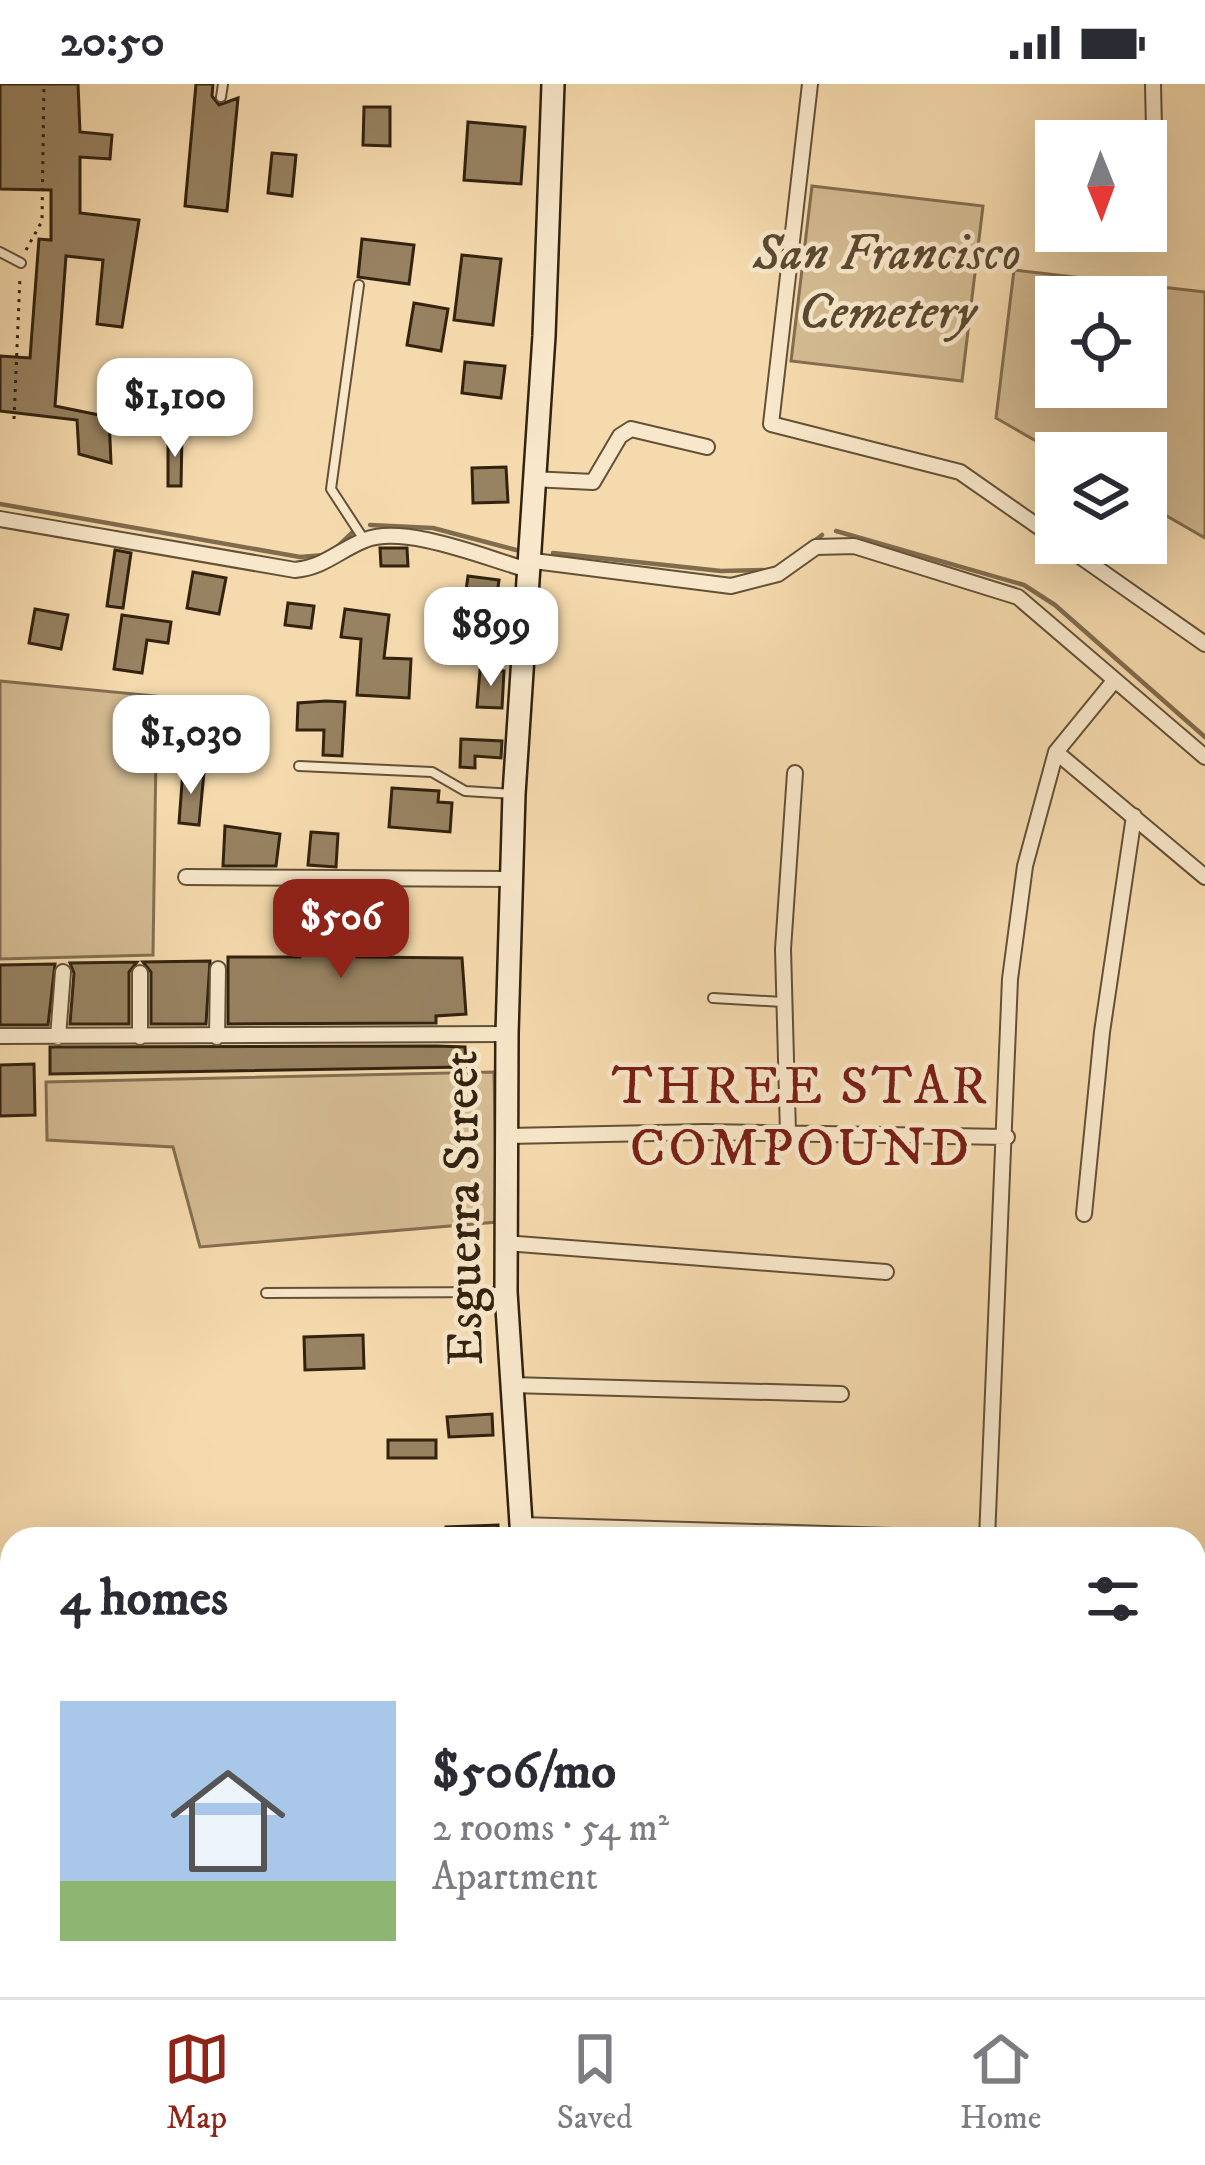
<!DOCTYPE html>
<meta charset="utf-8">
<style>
body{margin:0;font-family:"IM FELL DW Pica",serif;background:#f2f2f3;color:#2b2b33;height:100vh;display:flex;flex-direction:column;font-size:45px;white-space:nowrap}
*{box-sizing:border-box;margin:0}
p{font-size:39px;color:#7c7c81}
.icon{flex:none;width:66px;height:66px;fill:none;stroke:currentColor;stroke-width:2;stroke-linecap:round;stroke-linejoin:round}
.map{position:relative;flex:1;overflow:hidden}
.panel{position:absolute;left:0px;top:1443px;width:1206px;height:471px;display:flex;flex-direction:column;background:#fff;border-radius:36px 36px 0 0;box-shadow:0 12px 48px #0002}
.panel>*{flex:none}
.needle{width:78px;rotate:179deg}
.tools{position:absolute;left:1035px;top:36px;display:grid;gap:24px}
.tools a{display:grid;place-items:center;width:132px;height:132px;border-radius:0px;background:#fff;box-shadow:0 12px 48px #0002;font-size:60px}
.price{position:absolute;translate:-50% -102px;padding:0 27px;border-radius:24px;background:#fff;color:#222;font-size:39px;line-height:78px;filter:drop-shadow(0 3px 6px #0008)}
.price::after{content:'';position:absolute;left:50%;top:72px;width:36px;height:27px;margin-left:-18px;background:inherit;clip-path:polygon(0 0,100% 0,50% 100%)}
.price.current{background:#8f2418;color:#fff}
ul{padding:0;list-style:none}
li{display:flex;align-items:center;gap:36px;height:300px;padding:0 60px}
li+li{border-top:3px solid #e1e1e2}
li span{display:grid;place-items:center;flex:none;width:336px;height:240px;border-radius:0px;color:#555}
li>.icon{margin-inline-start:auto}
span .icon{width:144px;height:144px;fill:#fffc;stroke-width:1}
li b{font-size:51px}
h2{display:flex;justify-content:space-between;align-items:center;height:144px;padding:0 60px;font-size:51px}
.status{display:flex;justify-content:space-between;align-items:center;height:84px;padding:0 60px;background:#fff;direction:ltr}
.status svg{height:33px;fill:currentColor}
.tabs{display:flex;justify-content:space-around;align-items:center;height:168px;border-top:3px solid #e1e1e2;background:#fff;font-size:33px;color:#7c7c81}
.tabs a{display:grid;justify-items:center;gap:6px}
.tabs .current{color:#8f2418}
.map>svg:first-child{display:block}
.green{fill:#d4bb92;stroke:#836e50;stroke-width:3;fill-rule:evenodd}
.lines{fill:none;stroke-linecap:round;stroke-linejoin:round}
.stream{stroke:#7f6b4d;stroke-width:4.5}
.building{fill:#978261;stroke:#32220f;stroke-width:3}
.service-casing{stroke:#635036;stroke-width:12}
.minor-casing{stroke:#635036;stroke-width:18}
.secondary-casing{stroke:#32220f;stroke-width:26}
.path{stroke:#32220f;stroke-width:3;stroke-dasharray:3 6;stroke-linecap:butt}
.service{stroke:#f8e7ca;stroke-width:8}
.minor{stroke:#f8e7ca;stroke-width:14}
.secondary{stroke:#f8e7ca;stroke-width:21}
.labels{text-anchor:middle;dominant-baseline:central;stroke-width:9;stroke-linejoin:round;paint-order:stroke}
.park-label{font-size:51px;font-style:italic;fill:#5a4830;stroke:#f8e7ca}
.street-label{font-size:51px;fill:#32220f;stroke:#f8e7ca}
.neighbourhood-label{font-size:54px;letter-spacing:3px;fill:#7a1f14;stroke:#f8e7ca}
</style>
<div class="status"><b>20:50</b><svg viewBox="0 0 49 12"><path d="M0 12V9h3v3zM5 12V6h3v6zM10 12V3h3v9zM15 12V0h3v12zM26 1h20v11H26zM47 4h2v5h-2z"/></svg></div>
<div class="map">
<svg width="1205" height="1913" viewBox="0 0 1205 1913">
<rect width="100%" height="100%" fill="#f5daad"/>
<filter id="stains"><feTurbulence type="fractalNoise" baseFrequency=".00167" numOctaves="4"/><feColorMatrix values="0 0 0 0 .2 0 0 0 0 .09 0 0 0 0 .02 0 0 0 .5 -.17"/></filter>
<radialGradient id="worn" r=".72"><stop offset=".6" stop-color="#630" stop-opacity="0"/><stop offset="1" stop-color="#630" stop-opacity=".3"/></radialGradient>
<path class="green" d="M812 102 983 122 962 297 791 277Z
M1014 186 1205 208V454L1146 420V369H1057L996 334ZM1146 213V303H1056V213Z
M0 597 207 617 211 668 156 669 153 871 0 875Z
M494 988 497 1138 200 1163 173 1063 47 1056 46 998Z"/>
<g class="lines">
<path class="stream" d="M0 420 300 473 325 471
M370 441 433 444 516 466
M836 447 1024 501 1055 521 1205 653
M812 459 822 451
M335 465 353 448
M553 469 721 487 768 486"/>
</g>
<path class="building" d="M0 0H78L80 48 112 51 110 75 80 73V129L139 136 122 243 97 240 103 176 66 172 55 322 109 333 111 379 79 370 77 336 0 327V272L30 274 39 155 51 156V106L0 105Z
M196 0H213L212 12 219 21 238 14 227 127 185 122Z
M364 23H390V62L363 61Z
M468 38 525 43 521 100 464 96Z
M272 69 296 71 292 112 268 109Z
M362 155 414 161 409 200 358 193Z
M462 171 501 175 493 241 454 236Z
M414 219 448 225 441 267 407 261Z
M465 278 505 282 501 314 462 309Z
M168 350H182L181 402H168Z
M506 383 508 418 473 419 472 384Z
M380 464H407L408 482H381Z
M115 466 131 469 123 524 107 522Z
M193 488 226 494 219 530 187 524Z
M468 492 499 496 492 547 461 543Z
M288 519 314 522 311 544 285 541Z
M35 525 68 531 61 565 29 559Z
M345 525 389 531 384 574 411 575 409 614 357 611 361 555 341 553Z
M122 531 171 538 168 559 147 556 142 589 114 585Z
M480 586 504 587 502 624 477 623Z
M326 617 345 618 342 672 323 671 324 646H297L298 619Z
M461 655 502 657 501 674 475 672V684L460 683Z
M183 686 204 688 199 741 179 739Z
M392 704 439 707 438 718 452 719 450 748 389 743Z
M225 742 280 750 276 782H223Z
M311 748 338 750 336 783 308 781Z
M357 822V873L462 874 466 930 436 932V939L228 940V873H300L297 828Z
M210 877 206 940H151V888L143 878Z
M137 878 129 888V940H70L74 889 70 879Z
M55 880 48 941H0V881Z
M50 963 436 962 465 963 466 983 50 990Z
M34 980 35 1031 0 1032V981Z
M363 1251 364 1284 305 1286 304 1253Z
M492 1330 493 1351 449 1353 447 1333Z
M388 1356H436V1374H388Z
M498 1441V1455H446V1443Z"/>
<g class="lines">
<defs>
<path id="service" d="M221 13 223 0
M0 168 21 179
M359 201 331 405 363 454
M299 682 432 688 465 707 513 710
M713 914 783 918
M266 1209 505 1208"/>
<path id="minor" d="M810 0 771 340 960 388 1056 455
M1153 0 1156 135
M532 395 593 398 620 352 631 345 707 363
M0 435 295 486C325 483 339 466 365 456 404 440 486 474 525 485
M1061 459 1205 560
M526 476 731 502 778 490 816 463 854 462 1018 513 1205 673
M1056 668 1205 793
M186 793 511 795
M0 952 507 950
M58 953 63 888
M140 953V889
M217 953 218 885
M788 1049 783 865 795 689
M507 1052 705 1048 1007 1053
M1084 1130 1102 948 1134 732
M506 1159 886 1188
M511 1301 841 1310
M521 1441 995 1455
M987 1455 1010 895 1025 782 1056 668 1114 597
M1195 1834 1205 1860
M974 1902V1913"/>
<path id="secondary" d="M522 1455 506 1208 507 950 514 710 544 252 553 0
M534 1913V1902"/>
</defs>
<use href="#service" class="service-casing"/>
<use href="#minor" class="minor-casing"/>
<use href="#secondary" class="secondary-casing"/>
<path class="path" d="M26 166 42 137 44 0
M14 335 20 193"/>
<use href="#service" class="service"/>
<use href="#minor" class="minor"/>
<use href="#secondary" class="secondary"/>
</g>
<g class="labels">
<g class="park-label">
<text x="887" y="170">San Francisco<tspan x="887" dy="59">Cemetery</tspan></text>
</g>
<g class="street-label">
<text transform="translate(464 1124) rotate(-91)">Esguerra Street</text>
</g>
<g class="neighbourhood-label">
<text x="801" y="1003">THREE STAR<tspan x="801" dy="62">COMPOUND</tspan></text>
</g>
</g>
<rect width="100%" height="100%" filter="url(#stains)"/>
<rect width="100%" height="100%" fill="url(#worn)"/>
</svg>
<div class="tools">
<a><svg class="needle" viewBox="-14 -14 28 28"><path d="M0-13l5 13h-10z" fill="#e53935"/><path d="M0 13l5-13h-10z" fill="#7c7c81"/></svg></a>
<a><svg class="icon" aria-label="locate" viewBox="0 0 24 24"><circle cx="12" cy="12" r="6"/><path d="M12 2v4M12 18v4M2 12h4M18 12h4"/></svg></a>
<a><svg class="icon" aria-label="layers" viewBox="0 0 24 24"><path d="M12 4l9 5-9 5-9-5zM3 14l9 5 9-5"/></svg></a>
</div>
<b class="price" style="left:175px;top:376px">$1,100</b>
<b class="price" style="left:491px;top:605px">$899</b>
<b class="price" style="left:191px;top:713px">$1,030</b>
<b class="price current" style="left:341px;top:897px">$506</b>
<section class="panel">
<h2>4 homes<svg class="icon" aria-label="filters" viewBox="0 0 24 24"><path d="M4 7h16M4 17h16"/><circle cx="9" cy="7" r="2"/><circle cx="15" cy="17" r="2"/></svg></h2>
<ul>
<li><span style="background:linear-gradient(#a9c7e8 75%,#8fb573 0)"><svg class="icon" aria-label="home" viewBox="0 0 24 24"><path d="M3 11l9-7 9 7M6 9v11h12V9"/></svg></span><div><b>$506/mo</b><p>2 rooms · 54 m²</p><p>Apartment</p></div></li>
</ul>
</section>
</div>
<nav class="tabs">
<a class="current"><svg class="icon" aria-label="map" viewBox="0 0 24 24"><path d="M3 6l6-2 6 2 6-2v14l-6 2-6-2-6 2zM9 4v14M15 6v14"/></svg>Map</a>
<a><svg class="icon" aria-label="saved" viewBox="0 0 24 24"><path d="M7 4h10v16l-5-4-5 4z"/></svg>Saved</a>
<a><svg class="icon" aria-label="home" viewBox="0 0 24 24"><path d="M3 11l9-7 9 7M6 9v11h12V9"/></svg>Home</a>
</nav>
